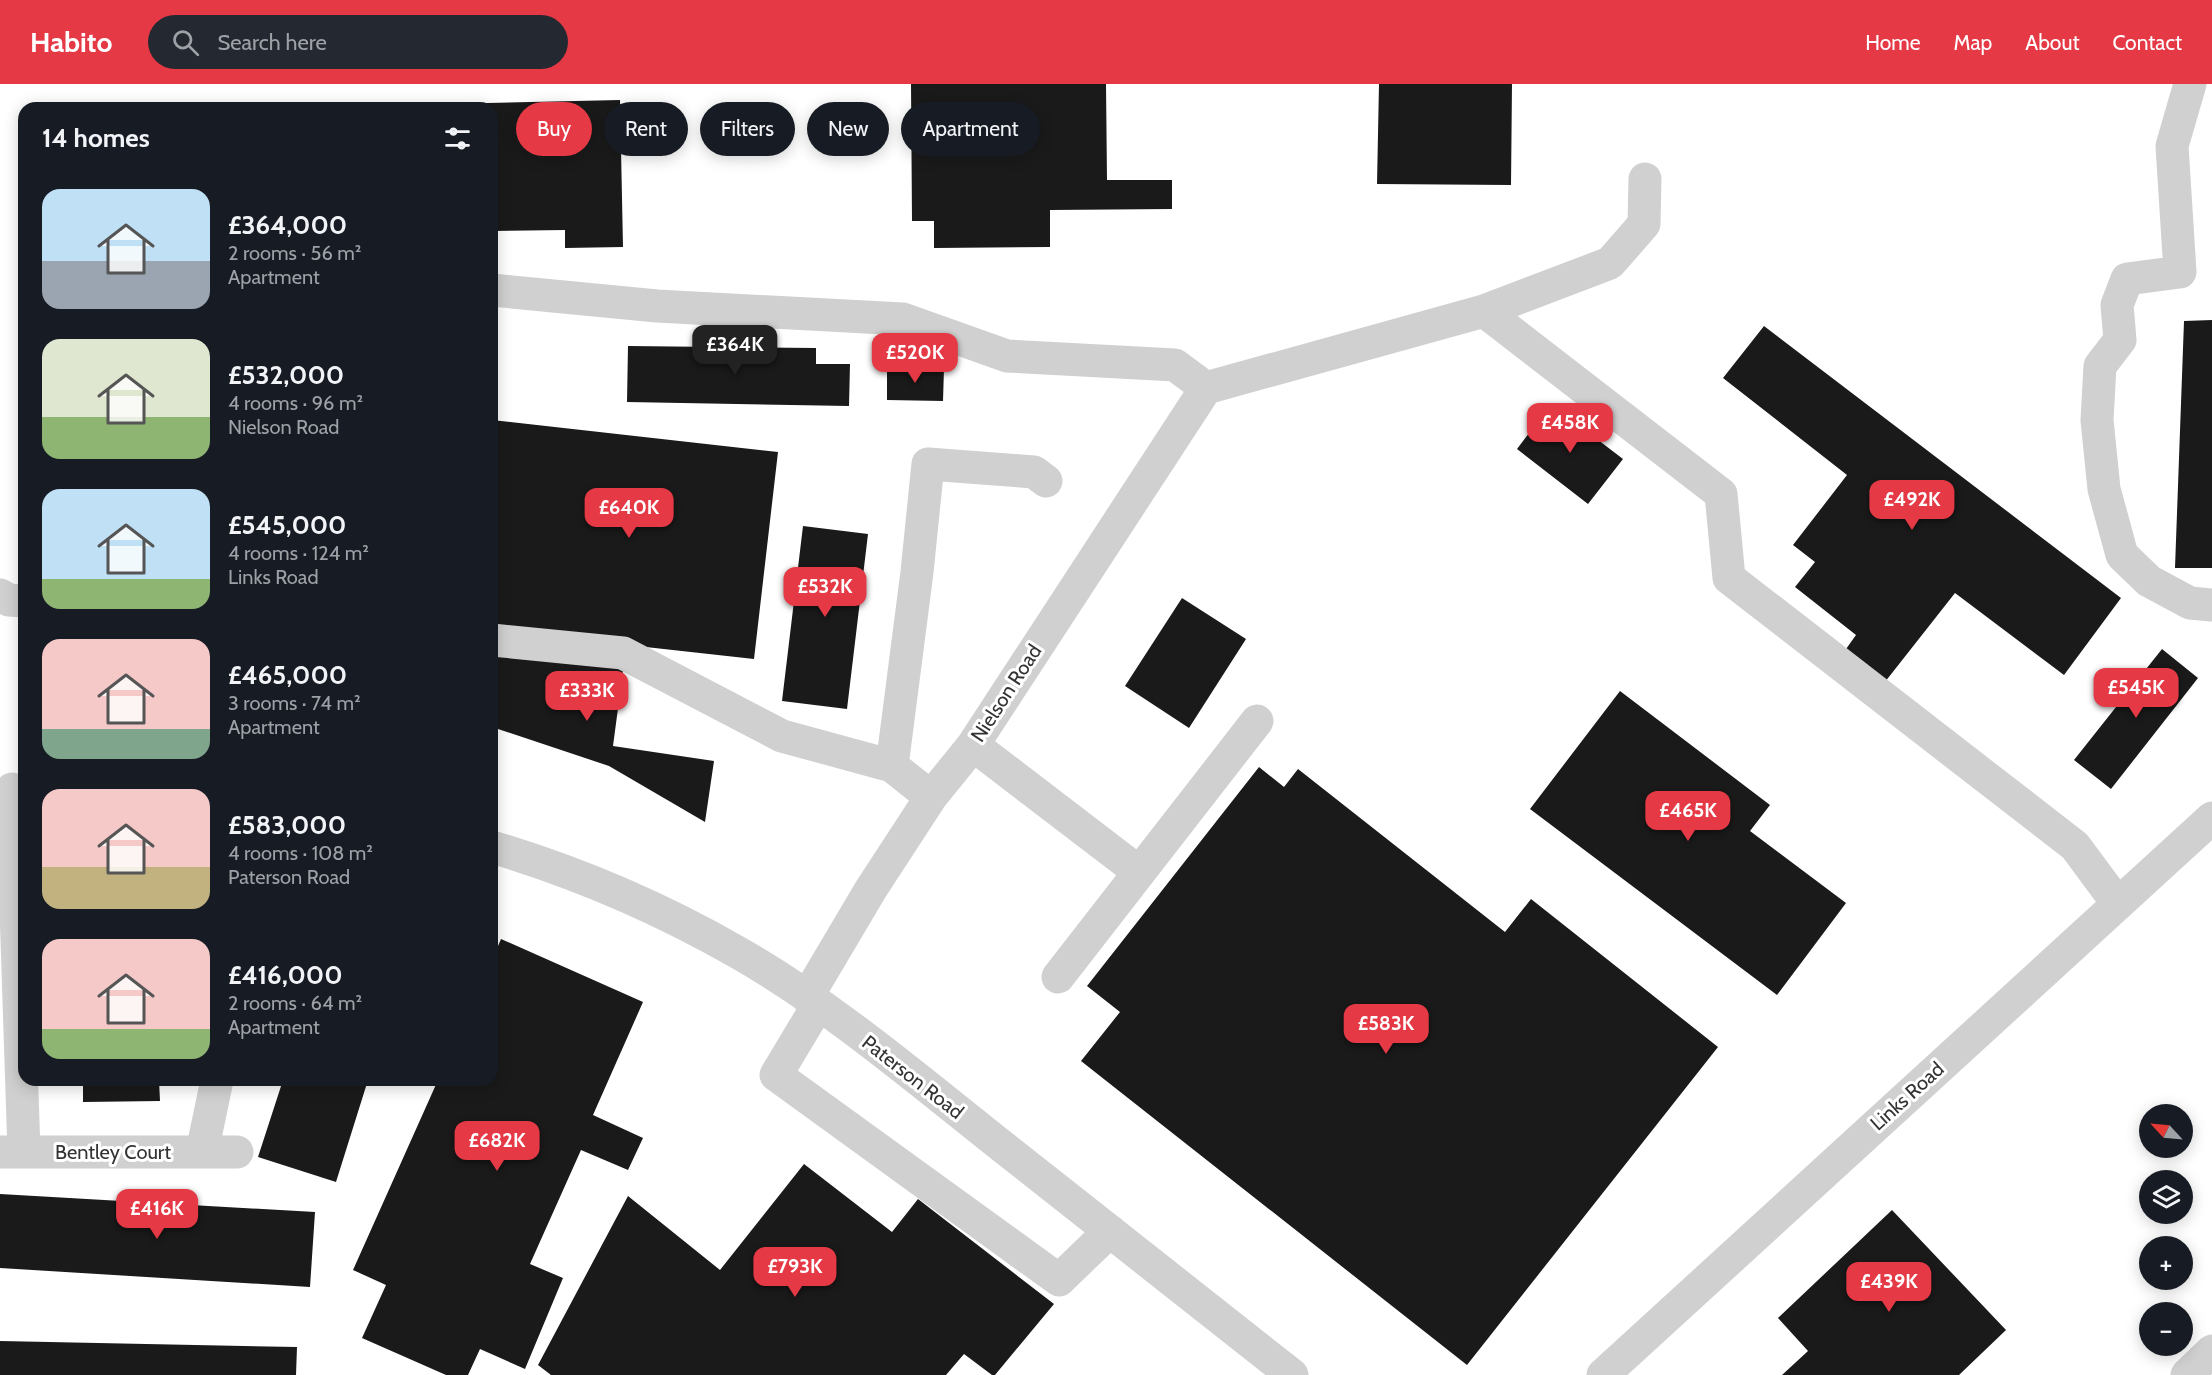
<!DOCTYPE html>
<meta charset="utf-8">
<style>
body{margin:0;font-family:Cabin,sans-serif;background:#242831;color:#f1f3f6;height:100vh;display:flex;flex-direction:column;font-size:22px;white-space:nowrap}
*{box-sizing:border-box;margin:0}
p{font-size:20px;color:#9ea1a6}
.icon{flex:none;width:33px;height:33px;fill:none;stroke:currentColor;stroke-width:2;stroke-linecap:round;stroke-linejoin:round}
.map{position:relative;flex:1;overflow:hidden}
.sheet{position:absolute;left:18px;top:18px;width:480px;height:984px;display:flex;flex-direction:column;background:#171b24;border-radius:18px;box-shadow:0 3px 15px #0003}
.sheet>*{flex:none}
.hud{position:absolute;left:516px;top:18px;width:570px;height:54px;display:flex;gap:12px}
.needle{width:39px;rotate:296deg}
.controls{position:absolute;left:2139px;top:1020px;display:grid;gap:12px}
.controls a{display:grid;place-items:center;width:54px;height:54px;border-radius:50%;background:#171b24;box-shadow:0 3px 15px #0003;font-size:30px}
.price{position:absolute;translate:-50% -51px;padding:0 14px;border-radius:12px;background:#e63946;color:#fff;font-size:20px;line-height:39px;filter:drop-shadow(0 2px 3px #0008)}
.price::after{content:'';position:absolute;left:50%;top:36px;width:18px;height:14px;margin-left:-9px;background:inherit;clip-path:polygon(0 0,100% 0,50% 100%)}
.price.on{background:#222;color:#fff}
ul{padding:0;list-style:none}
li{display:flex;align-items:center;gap:18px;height:150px;padding:0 24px}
li span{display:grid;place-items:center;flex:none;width:168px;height:120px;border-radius:18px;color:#555}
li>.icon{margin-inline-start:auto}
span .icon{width:72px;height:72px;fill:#fffc;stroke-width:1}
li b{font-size:26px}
h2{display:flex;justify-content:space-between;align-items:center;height:72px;padding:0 24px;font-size:26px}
.tag{padding:0 21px;border-radius:27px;background:#171b24;box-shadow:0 3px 15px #0003;font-size:21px;line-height:54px}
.tag.on{background:#e63946;color:#fff}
header{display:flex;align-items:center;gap:36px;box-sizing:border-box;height:84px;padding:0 30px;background:#e63946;color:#fff}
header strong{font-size:28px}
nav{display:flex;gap:33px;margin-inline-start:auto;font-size:21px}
.search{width:420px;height:54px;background:#242831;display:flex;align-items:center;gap:15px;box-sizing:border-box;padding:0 21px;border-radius:33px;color:#9ea1a6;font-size:22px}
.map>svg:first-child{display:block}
.building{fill:#1a1a1a}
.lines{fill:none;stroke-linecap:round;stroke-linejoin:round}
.minor{stroke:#d0d0d0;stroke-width:33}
.labels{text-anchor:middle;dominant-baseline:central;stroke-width:6;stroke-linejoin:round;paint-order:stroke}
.street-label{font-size:20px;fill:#333;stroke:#fff}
</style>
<header>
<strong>Habito</strong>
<div class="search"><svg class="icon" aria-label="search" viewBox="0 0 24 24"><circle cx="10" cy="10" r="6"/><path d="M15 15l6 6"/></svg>Search here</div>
<nav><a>Home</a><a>Map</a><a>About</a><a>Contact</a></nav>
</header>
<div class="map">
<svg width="2212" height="1291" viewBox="0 0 2212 1291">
<rect width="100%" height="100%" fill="#fff"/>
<path class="building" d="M911 0H1106L1107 96H1172V125L1050 126V163L934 164V137H912Z
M1379 0H1512L1511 101 1377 100Z
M620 16 623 163 565 164V146L492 147V24H356V22Z
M2212 236V484H2175L2184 237Z
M1764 242 2121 514 2064 591 1955 509 1881 603 1841 572 1856 551 1795 503 1815 478 1793 461 1847 391 1723 294Z
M628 262 816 264V280H850L849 322 627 318Z
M887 283 944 284 943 317 887 316Z
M1551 320 1623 375 1588 420 1517 365Z
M492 336 778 368 754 575 492 546Z
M803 442 868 450 847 625 782 617Z
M1182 514 1246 555 1189 644 1125 602Z
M492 565 624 579 613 662 714 677 705 738 609 682 492 643Z
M2162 565 2198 594 2111 705 2074 676Z
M1620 607 1770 721 1750 747 1846 819 1777 911 1530 725Z
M1259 683 1284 703 1298 685 1505 848 1531 815 1718 963 1467 1281 1081 977 1120 928 1087 902Z
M501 855 643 918 593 1031 643 1054 628 1086 581 1066 530 1180 563 1194 525 1285 480 1265 468 1291H446L362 1254 386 1201 353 1186 438 996H492V876Z
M83 996H159L160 1017 83 1018Z
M283 996H368L336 1098 258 1073Z
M804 1080 892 1148 918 1115 1054 1220 995 1291H992L964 1270 946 1291H551L538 1281 628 1112 720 1186Z
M0 1110 315 1128 310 1203 0 1184Z
M1892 1126 2006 1246 1959 1291H1782L1808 1267 1778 1234Z
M0 1257 297 1263 296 1291H0Z"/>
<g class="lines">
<path class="minor" d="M2190 0 2172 62 2180 188 2127 195 2117 221 2120 256 2100 282 2097 336 2104 405 2122 471 2149 497 2190 519 2212 521
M492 206 657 222 903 235 1007 272 1175 281 1206 304 1484 227 1610 179 1644 140 1645 95
M1484 227 1721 410 1729 494 2075 762 2118 820
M0 511 9 516 24 517
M492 556 623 569 782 652 892 682 931 713
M973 661 1139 788
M892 682 917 488 928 380 1034 388 1046 397
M12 705 24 1068
M492 763C576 788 660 824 737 868 832 922 917 995 1003 1063 1099 1139 1196 1215 1292 1291
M1058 893 1257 637
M807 913 871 805 931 713 973 661 1206 304
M818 921 776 991 1059 1196 1110 1147
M0 1068H237
M202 1068 217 996
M1603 1291 2212 734
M2187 1291 2212 1267"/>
</g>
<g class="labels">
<g class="street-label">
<text transform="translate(1006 609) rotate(-57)">Nielson Road</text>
<text transform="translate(913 993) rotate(38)">Paterson Road</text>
<text transform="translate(1907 1012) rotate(-42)">Links Road</text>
<text x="113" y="1068">Bentley Court</text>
</g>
</g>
</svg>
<div class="controls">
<a><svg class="needle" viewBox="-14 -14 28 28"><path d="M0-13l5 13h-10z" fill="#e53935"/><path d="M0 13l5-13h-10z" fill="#9ea1a6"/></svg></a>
<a><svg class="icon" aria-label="layers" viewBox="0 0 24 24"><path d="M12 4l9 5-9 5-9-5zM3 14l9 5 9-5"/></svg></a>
<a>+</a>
<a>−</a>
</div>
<b class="price on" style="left:735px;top:292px">£364K</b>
<b class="price" style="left:915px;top:300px">£520K</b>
<b class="price" style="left:1570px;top:370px">£458K</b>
<b class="price" style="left:1912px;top:447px">£492K</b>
<b class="price" style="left:629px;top:455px">£640K</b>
<b class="price" style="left:825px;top:534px">£532K</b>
<b class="price" style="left:2136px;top:635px">£545K</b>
<b class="price" style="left:587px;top:638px">£333K</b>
<b class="price" style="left:1688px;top:758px">£465K</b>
<b class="price" style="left:1386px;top:971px">£583K</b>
<b class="price" style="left:497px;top:1088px">£682K</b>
<b class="price" style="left:157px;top:1156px">£416K</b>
<b class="price" style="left:795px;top:1214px">£793K</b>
<b class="price" style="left:1889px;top:1229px">£439K</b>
<div class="hud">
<a class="tag on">Buy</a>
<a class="tag">Rent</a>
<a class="tag">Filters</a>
<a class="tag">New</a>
<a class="tag">Apartment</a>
</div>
<section class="sheet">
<h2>14 homes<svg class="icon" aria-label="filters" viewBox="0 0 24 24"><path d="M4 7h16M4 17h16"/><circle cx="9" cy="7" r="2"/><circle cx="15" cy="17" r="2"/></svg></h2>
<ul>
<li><span style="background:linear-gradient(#bfe0f5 60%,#9aa5b1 0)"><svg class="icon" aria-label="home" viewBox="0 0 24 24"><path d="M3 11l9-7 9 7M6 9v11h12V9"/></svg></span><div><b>£364,000</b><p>2 rooms · 56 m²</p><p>Apartment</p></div></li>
<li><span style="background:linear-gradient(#dfe7d0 65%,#8fb573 0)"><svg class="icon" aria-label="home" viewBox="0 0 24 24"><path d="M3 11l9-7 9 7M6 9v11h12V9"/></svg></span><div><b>£532,000</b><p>4 rooms · 96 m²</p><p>Nielson Road</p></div></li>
<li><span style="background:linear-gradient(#bfe0f5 75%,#8fb573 0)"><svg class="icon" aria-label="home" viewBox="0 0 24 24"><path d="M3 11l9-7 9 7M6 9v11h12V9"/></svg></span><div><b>£545,000</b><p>4 rooms · 124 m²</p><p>Links Road</p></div></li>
<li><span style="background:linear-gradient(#f6c9c9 75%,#7fa58c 0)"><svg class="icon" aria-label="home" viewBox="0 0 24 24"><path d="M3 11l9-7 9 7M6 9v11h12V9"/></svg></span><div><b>£465,000</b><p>3 rooms · 74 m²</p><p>Apartment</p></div></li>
<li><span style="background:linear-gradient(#f6c9c9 65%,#c2b280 0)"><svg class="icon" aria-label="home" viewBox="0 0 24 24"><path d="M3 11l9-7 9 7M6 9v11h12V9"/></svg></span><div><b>£583,000</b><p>4 rooms · 108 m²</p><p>Paterson Road</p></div></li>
<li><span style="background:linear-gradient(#f6c9c9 75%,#8fb573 0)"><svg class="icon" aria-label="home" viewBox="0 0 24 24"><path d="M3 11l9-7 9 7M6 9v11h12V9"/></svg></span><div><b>£416,000</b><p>2 rooms · 64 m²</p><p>Apartment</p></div></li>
</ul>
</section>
</div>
